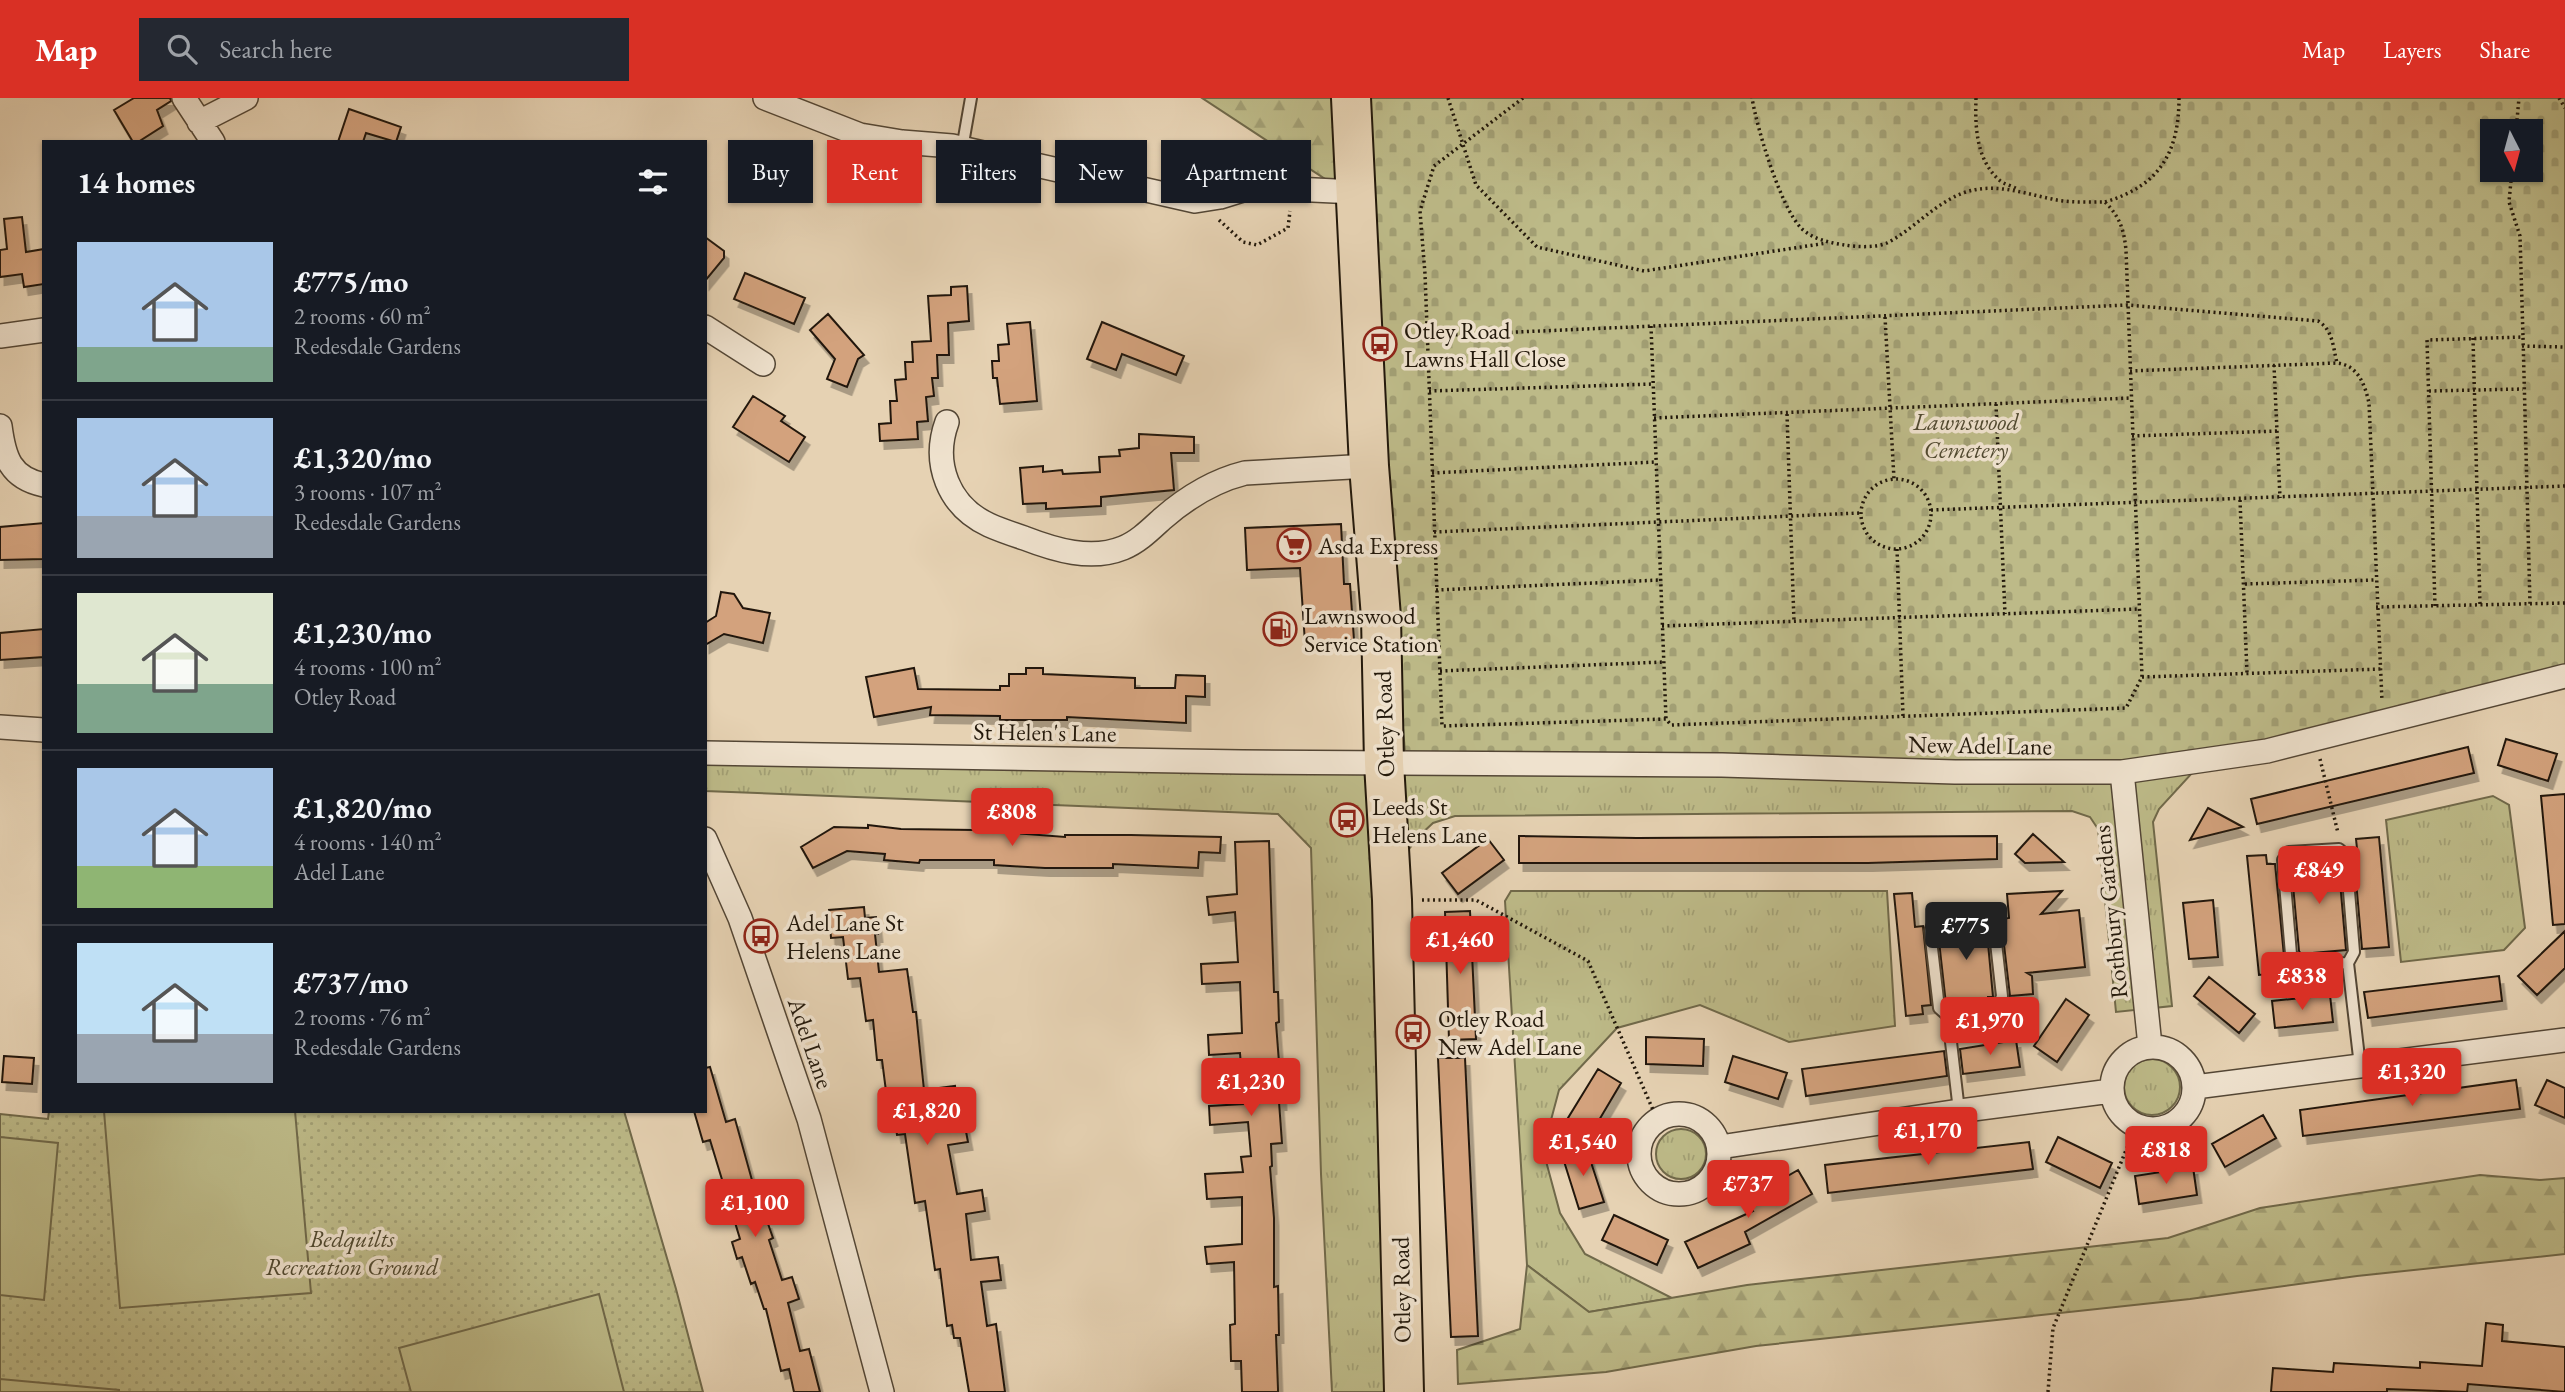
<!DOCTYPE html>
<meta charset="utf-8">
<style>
body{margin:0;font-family:"EB Garamond",serif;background:#242831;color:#f1f3f6;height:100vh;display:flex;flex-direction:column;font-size:26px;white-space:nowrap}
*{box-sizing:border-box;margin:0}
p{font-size:23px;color:#9ea1a6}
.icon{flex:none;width:38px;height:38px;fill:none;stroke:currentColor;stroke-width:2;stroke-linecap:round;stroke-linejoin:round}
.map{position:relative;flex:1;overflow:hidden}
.sheet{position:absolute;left:42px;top:42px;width:665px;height:973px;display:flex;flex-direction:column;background:#171b24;border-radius:0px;box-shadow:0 2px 5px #0004}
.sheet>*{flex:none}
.guide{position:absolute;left:728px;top:42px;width:665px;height:63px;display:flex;gap:14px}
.needle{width:46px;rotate:174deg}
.controls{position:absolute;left:2480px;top:21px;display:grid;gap:14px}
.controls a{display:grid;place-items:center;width:63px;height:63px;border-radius:0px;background:#171b24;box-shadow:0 2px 5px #0004;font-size:35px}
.price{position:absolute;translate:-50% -60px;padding:0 16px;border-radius:7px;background:#d93025;color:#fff;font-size:23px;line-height:46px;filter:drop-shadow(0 2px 4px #0008)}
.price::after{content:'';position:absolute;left:50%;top:42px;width:21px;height:16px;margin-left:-10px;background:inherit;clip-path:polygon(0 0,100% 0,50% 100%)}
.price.active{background:#222;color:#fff}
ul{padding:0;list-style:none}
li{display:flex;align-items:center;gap:21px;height:175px;padding:0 35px}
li+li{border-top:2px solid #363941}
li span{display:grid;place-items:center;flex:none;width:196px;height:140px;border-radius:0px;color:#555}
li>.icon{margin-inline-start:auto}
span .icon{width:84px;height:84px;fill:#fffc;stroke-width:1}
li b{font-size:30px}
h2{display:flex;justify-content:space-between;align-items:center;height:84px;padding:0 35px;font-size:30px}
.tag{padding:0 24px;border-radius:0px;background:#171b24;box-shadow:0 2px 5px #0004;font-size:24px;line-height:63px}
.tag.active{background:#d93025;color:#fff}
header{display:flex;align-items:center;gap:42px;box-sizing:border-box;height:98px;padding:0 35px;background:#d93025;color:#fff}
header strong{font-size:33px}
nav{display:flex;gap:38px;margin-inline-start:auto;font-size:24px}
.search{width:490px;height:63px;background:#242831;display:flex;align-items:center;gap:18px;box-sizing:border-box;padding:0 24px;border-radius:0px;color:#9ea1a6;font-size:26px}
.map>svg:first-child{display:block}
.grass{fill:url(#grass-tufts);stroke:#70694a;stroke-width:2}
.forest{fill:url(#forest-firs);stroke:#70694a;stroke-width:2}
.cemetery{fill:url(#cemetery-stones);stroke:#70694a;stroke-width:2;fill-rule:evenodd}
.park{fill:url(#park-dots);stroke:#70694a;stroke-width:2}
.garden{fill:#bdba88;stroke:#70694a;stroke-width:2}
.building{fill:#d3a27d;stroke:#22180b;stroke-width:2;filter:url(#shadow)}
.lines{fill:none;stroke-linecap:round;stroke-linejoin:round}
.lane-casing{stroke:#534635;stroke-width:14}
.street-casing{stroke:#534635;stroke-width:26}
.highway-casing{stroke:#22180b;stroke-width:42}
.path{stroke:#22180b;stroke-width:3.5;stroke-dasharray:2 3.5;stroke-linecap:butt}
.lane{stroke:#efe2ce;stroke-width:10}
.street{stroke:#efe2ce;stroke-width:23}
.highway{stroke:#e6d2b3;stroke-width:38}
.labels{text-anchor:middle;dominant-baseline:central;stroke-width:7;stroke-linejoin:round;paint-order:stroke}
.poi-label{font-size:24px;fill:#22180b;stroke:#efe2ce;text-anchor:start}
.park-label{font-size:24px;font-style:italic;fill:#504930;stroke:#efe2ce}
.street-label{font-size:24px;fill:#22180b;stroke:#efe2ce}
</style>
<header>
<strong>Map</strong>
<div class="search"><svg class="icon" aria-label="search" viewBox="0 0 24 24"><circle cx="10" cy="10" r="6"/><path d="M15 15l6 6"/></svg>Search here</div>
<nav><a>Map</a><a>Layers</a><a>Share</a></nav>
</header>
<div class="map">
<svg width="2565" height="1294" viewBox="0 0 2565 1294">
<defs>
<pattern id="grass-tufts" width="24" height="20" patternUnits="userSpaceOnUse" patternTransform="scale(1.75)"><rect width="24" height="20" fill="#bdba88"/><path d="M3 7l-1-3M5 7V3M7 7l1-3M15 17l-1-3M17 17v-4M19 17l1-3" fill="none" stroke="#a29f74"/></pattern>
<pattern id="forest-firs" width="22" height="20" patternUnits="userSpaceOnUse" patternTransform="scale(1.75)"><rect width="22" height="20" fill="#bdba88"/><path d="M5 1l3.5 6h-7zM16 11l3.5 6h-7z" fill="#a29f74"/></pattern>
<pattern id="cemetery-stones" width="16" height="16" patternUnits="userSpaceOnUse" patternTransform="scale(1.75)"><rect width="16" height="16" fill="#bdba88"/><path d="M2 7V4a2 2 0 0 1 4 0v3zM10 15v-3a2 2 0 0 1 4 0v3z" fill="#a29f74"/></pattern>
<pattern id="park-dots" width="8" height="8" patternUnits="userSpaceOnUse" patternTransform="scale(1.75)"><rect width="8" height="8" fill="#bdba88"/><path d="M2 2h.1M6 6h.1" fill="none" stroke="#a29f74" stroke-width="1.8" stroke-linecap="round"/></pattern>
<filter id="shadow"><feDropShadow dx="4.5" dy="8" stdDeviation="0" flood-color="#0004"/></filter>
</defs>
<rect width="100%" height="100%" fill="#e6d2b3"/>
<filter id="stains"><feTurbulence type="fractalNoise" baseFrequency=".00286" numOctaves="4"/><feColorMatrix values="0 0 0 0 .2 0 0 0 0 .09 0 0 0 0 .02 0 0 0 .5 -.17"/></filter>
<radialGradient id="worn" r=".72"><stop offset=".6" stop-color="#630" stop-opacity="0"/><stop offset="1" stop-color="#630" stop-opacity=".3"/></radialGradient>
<path class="grass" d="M705 655 2204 662 2159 711 2153 724 2172 908 2116 914 2098 731 2090 719 2072 713 1455 718 1433 725 1418 739 1390 777 1404 1294H1332L1321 1076 1311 750 1278 716 705 693Z
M2493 698 2509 707 2525 830 2504 852 2401 864 2386 722Z
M1511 793H1887L1895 928 1789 944 1700 907 1617 930 1559 992 1543 1052 1560 1115 1585 1156 1672 1200 1589 1214 1527 1167 1505 803Z
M2124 989a28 28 0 1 1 56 0a28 28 0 1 1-56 0Z
M1656 1056a25 25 0 1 1 50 0a25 25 0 1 1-50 0Z"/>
<path class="forest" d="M1202 0H1339L1342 92Z
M2480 1077 2540 1082 2565 1080V1156L2357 1178 2190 1201 1756 1248 1606 1274 1458 1286 1457 1252 1520 1231 1527 1167 1589 1214 1747 1187 2168 1140 2260 1110Z"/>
<path class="cemetery" d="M1367 0H2565V576L2122 674 1406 666 1393 511ZM2492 33H2530V72H2492Z"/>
<path class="park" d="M49 1013H624L676 1191 703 1294H0V1016L48 1021Z"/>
<path class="garden" d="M104 1013H295L311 1195 120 1210Z
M0 1039 58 1045 44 1202 0 1197Z
M599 1196 624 1294H411L399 1250Z
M0 1281 119 1292V1294H0Z"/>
<path class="building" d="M134 0H170L171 3 157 12 163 28 138 44H133L114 12Z
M349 11 401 29 396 44 366 35 363 44H338Z
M22 119 26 154 44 151V186L24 189 22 176 0 179V152L7 151 4 121Z
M705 139 724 153V160L705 183Z
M745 175 805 200 794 226 734 201Z
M967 188 969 223 948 225 949 257H937L938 280H932L934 298 926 299 928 323 917 324 918 341 880 343 879 326 891 325 890 303H897L895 282 906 281 905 264H913L912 244 931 243 928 198 951 197V189Z
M828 216 864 257 858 261 847 289 827 281 835 261 810 232Z
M1030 224 1037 303 1000 306 997 280H993L992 263H999L998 247 1009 246 1007 226Z
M1102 224 1184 258 1176 277 1122 256 1116 272 1087 261Z
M753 298 785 318 781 323 805 339 789 364 733 329Z
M1139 336 1194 339V355H1171L1174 392 1101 399V408L1046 411V405L1023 406 1020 370 1043 368V374L1062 372 1063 376 1100 374 1099 359 1120 358 1119 352 1139 350Z
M44 425V461L0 462V429Z
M1341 426 1344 486H1350L1354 542 1305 545 1300 470 1247 472 1245 430Z
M721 494 734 496 743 510 770 515 763 545 724 536 705 547V525L716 518Z
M44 531V559L0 562V535Z
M914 570 918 591 1000 592V588H1009V576H1026V570H1043V576L1135 580V590H1175L1176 577 1205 578V599L1186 598V625L1067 619V622H1000V618L930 617 931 609 874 619 866 579Z
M2506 641 2557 656 2548 683 2498 667Z
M2468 649 2474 675 2257 726 2251 701Z
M2565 696V826L2553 827 2541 698Z
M2208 710 2243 729 2190 742Z
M868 727 901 731 975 732 1065 739V737H1131L1221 739 1220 755 1199 754 1198 770 1113 766V770H1045L994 767V762H920L919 765 884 762 885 756 847 753 813 770 801 749 834 729 868 730Z
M2033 736 2064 764 2025 765 2015 756Z
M1519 738 1637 740 1997 738V761L1868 765H1519Z
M2379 739 2389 849 2362 851 2354 760H2358L2356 741Z
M1488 741 1504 762 1458 796 1442 775Z
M1269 743 1274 894H1278L1279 924 1276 925 1282 1004H1279L1282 1045 1271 1046 1272 1068 1270 1069 1274 1120V1189L1278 1188 1279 1237H1276L1278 1291V1294H1242L1241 1263H1231L1230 1227 1235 1226 1234 1164 1207 1166 1205 1149 1242 1146V1099L1207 1101 1205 1076 1243 1074 1241 1059 1251 1058 1248 1024 1210 1027 1209 1008 1244 1006 1240 955 1209 957 1208 937 1242 935 1240 884 1202 886 1201 866 1238 864 1235 814 1209 817 1207 799 1237 796 1235 744Z
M2266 757 2267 766H2275L2284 858H2276L2277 875 2259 877 2247 758Z
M2338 761 2346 852 2301 856 2299 853 2291 765Z
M2062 793 2041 816 2079 812 2085 869 2027 875 2032 878 2033 896 2010 898 2001 821 2009 820 2007 796Z
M1912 795 1915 829 1923 828 1931 907 1922 908 1923 916 1906 918 1894 796Z
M2213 802 2218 859 2189 861 2183 805Z
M864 809 865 820 876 819 878 836H875L879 874 907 871 913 914H916L924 992 955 988 958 1024 964 1023 968 1044 948 1047 957 1096 982 1092 985 1113 966 1116 971 1162 998 1159 1001 1182 981 1184 987 1228 996 1226 1005 1294H969L960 1240H954L952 1227 947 1228 940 1171 935 1172 925 1103 915 1105 905 1036 897 1037 892 1001H887L882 962H877L873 922 866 923 860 880 848 881 843 839 831 840 829 812Z
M1470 813 1476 941 1449 942 1445 814Z
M1982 823 1986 824 1993 899H1988V902L1946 906 1938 834 1941 827Z
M2565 833V870L2537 897 2518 878Z
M2499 878 2502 903 2368 920 2364 894Z
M2209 879 2255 916 2239 935 2194 898Z
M2330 897 2333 924 2275 930 2272 903Z
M2066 901 2089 917 2057 964 2034 948Z
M1646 939 1704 941 1703 968 1646 966Z
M2016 942 2020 969 1963 976 1960 951Z
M1944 953 1947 978 1806 998 1802 971Z
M4 958 34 960 32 986 2 984Z
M1733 958 1787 975 1778 1001 1725 984Z
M1438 960H1465L1478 1238 1451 1239Z
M710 969 726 1024 735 1021 755 1093 751 1094 761 1125 767 1123 773 1140 769 1142 782 1182 792 1179 799 1201 788 1205 800 1253 809 1251 820 1294H794L789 1271 781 1273 766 1211H764L755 1184 751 1186 742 1159 737 1161 732 1144 740 1141 710 1042 703 1044 694 1013H705V970Z
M1598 971 1621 985 1592 1034 1568 1020Z
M2516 982 2520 1011 2303 1038 2300 1012Z
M2547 982 2565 990V1020L2535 1007Z
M2263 1017 2276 1040 2225 1069 2212 1046Z
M2058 1039 2112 1065 2100 1090 2046 1064Z
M2029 1044 2033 1071 1828 1095 1825 1067Z
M1586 1049 1604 1104 1579 1111 1562 1057Z
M2193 1069 2197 1097 2139 1106 2135 1078Z
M1798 1072 1812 1096 1745 1134 1750 1146 1698 1170 1685 1144 1753 1113 1746 1102Z
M1614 1117 1668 1142 1657 1167 1602 1142Z
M2486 1225 2503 1227 2502 1243 2565 1249V1294L2468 1286 2467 1294 2387 1291V1294H2271L2273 1270 2333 1274 2334 1265 2420 1270V1264L2482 1268Z"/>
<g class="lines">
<defs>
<path id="lane" d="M962 51 971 0
M2348 865 2300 867 2291 856 2283 762 2289 754 2339 751 2346 757 2354 854 2348 865 2360 968
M1948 918 1997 911 2002 898 1993 818C1974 810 1954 811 1936 819L1930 833 1939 910 1948 918 1959 1013"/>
<path id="street" d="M184 0 213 44
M765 0 860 37 902 44 952 48 1195 103 1220 99 1252 89 1355 94
M199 24 246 0
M705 229 763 266
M0 238 44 232
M947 324C932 365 948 408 989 427 1000 432 1012 436 1024 440 1055 452 1091 463 1123 450 1138 444 1150 432 1162 421 1186 400 1213 383 1245 375L1369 368
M0 328C4 359 10 380 44 387
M0 629 44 632
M705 655 1242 664 1722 667 1955 674H2122L2267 653 2565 578
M2122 674 2150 948
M705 741 740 820 809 1021 882 1294
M2112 990a41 41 0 1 1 82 0a41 41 0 1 1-82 0Z
M2195 989 2565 942
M1639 1056a40 40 0 1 1 80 0a40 40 0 1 1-80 0Z
M1720 1049 1959 1013 2111 993"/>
<path id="highway" d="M1351 0 1369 368 1381 519 1384 665 1392 802 1404 1294"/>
</defs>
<use href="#lane" class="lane-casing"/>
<use href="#street" class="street-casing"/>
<use href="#highway" class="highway-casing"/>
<path class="path" d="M1448 0 1476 87 1537 149 1644 173 1827 145
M1523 0 1434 68 1420 113 1425 176 1442 628 1666 621 1671 627 2126 610 2142 579 2126 152C2124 132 2120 119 2105 104 2088 104 2069 105 2052 101 2022 95 1994 84 1963 95 1934 106 1914 131 1887 145 1875 150 1857 149 1845 147 1830 145 1812 141 1801 130 1780 108 1757 30 1752 0
M1976 0C1975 28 1976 60 1998 81 2003 86 2012 88 2018 91
M2559 0 2565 10
M2516 33 2519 0
M2512 72 2509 104 2520 138 2523 239
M2105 104C2159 88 2179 55 2179 0
M1219 122 1243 144 1257 147 1288 130 1290 113
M1885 219 1894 381
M1651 228 1666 621
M1428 238 2127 207 2318 223C2333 232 2333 249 2337 265
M2473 240 2480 507
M2522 248 2565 249
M2274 267 2280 400
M2130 273 2337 265C2358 267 2365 287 2369 305L2382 603
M1429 293 1653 286
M2429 293 2523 291
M1996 306 2005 516
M1787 316 1794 524
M1654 320 2131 300
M2132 338 2277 333
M1432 375 1655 364
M1861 416a35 35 0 1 1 70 0a35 35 0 1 1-70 0Z
M2240 402 2247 575
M1931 412 2565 388
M1434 434 1860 415
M1897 451 1903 618
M2245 486 2375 482
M1436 492 1660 482
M2435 508 2427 242 2523 239 2530 506
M2376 509 2565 505
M1662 528 2139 511
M1440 573 1664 564
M2142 579 2381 571
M2320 661 2338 735
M1422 802H1476L1588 863 1657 1021
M2048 1294 2053 1230 2136 1028"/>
<use href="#lane" class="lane"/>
<use href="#street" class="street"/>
<use href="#highway" class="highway"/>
</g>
<defs>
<symbol id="bus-ring" viewBox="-11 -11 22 22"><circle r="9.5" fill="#efe2ce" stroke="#8f2418" stroke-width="1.5"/><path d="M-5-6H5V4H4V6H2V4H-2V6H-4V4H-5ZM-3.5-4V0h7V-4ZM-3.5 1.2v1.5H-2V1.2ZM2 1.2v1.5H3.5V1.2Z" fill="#8f2418"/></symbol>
<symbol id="supermarket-ring" viewBox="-11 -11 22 22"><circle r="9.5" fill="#efe2ce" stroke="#8f2418" stroke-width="1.5"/><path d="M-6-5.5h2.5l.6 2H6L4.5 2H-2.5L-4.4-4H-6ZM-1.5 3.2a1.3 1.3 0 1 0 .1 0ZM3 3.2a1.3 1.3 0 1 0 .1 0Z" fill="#8f2418"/></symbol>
<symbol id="fuel-ring" viewBox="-11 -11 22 22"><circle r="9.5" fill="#efe2ce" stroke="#8f2418" stroke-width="1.5"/><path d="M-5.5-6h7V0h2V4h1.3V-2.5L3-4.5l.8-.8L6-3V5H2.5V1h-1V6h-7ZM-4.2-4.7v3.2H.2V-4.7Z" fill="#8f2418"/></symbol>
</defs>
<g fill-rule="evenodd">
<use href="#bus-ring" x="1361" y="227" width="38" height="38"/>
<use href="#supermarket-ring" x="1275" y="428" width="38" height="38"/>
<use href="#fuel-ring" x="1261" y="512" width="38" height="38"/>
<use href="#bus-ring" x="1328" y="703" width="38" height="38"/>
<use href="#bus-ring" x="742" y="819" width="38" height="38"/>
<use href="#bus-ring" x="1394" y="915" width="38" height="38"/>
</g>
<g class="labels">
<g class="poi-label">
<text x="1404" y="232">Otley Road<tspan x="1404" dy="28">Lawns Hall Close</tspan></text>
<text x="1318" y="447">Asda Express</text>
<text x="1304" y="517">Lawnswood<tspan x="1304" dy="28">Service Station</tspan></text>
<text x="1372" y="708">Leeds St<tspan x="1372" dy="28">Helens Lane</tspan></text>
<text x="786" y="824">Adel Lane St<tspan x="786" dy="28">Helens Lane</tspan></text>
<text x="1438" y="920">Otley Road<tspan x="1438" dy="28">New Adel Lane</tspan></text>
</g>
<g class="park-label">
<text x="1966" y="323">Lawnswood<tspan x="1966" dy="28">Cemetery</tspan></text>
<text x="352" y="1140">Bedquilts<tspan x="352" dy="28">Recreation Ground</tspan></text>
</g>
<g class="street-label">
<text transform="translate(1384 626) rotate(-92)">Otley Road</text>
<text transform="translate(1045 634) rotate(1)">St Helen's Lane</text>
<text transform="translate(1980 647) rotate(1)">New Adel Lane</text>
<text transform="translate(2110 814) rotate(-96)">Rothbury Gardens</text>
<text transform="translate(811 945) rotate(71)">Adel Lane</text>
<text transform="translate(1401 1192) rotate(-91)">Otley Road</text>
</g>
</g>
<rect width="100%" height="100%" filter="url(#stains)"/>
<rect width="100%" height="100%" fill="url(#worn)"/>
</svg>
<div class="controls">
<a><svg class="needle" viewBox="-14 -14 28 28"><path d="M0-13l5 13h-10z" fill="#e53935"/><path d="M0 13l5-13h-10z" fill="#9ea1a6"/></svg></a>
</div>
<b class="price" style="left:1012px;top:750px">£808</b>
<b class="price" style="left:2319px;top:808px">£849</b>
<b class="price active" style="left:1966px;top:864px">£775</b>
<b class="price" style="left:1460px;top:878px">£1,460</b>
<b class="price" style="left:2302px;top:914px">£838</b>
<b class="price" style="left:1990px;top:959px">£1,970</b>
<b class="price" style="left:2412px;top:1010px">£1,320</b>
<b class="price" style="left:1251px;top:1020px">£1,230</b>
<b class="price" style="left:927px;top:1049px">£1,820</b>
<b class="price" style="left:1928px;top:1069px">£1,170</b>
<b class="price" style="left:1583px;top:1080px">£1,540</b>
<b class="price" style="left:2166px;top:1088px">£818</b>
<b class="price" style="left:1748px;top:1122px">£737</b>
<b class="price" style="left:755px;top:1141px">£1,100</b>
<div class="guide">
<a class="tag">Buy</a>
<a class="tag active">Rent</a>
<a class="tag">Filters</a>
<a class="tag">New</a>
<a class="tag">Apartment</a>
</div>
<section class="sheet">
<h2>14 homes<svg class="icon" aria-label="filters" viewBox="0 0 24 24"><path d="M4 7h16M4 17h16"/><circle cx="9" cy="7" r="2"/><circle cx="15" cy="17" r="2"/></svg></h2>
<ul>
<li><span style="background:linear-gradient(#a9c7e8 75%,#7fa58c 0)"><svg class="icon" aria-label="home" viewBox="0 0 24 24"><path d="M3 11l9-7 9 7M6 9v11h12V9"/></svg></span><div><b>£775/mo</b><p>2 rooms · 60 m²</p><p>Redesdale Gardens</p></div></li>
<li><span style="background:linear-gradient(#a9c7e8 70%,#9aa5b1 0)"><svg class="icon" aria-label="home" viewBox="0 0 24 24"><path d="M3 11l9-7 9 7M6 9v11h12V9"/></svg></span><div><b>£1,320/mo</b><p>3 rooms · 107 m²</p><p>Redesdale Gardens</p></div></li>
<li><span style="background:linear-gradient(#dfe7d0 65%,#7fa58c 0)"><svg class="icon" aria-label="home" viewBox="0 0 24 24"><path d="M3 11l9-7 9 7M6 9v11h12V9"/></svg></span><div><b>£1,230/mo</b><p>4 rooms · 100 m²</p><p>Otley Road</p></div></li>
<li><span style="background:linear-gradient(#a9c7e8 70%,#8fb573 0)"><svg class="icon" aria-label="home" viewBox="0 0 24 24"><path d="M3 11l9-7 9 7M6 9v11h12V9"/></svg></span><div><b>£1,820/mo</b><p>4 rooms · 140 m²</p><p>Adel Lane</p></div></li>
<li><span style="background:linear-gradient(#bfe0f5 65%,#9aa5b1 0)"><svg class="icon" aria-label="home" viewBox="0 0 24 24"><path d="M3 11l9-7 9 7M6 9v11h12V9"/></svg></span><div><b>£737/mo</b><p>2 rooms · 76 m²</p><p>Redesdale Gardens</p></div></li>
</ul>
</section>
</div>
